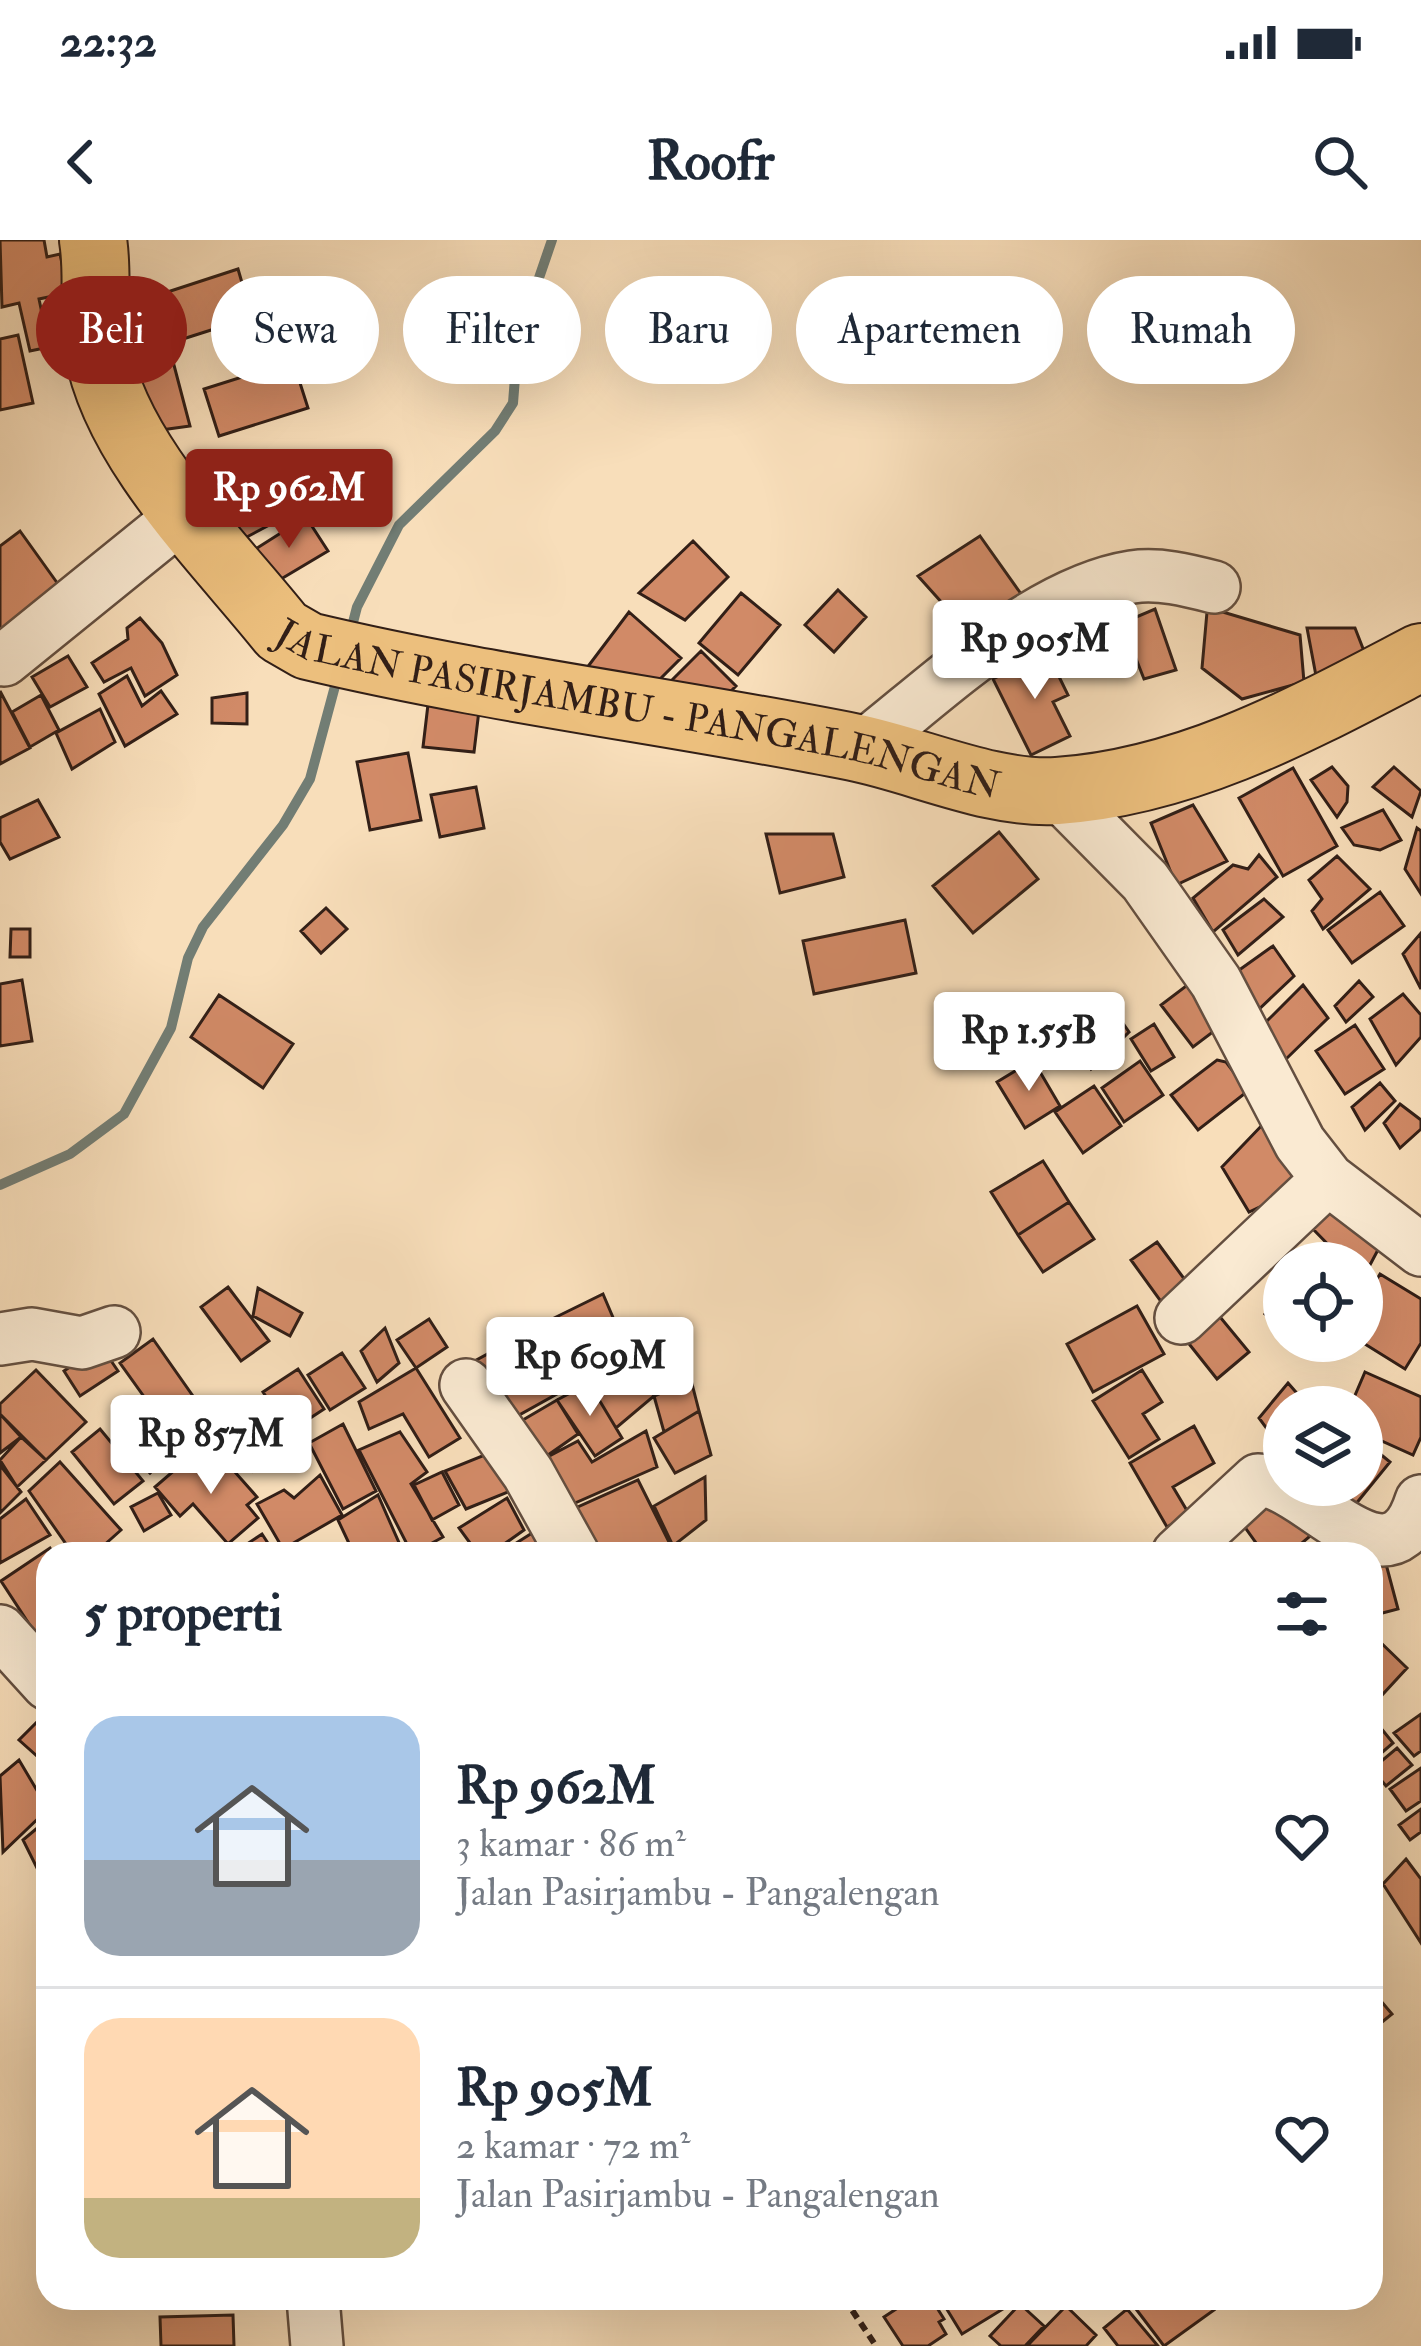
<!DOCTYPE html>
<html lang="id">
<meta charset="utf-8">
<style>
body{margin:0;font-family:"IM FELL Double Pica",serif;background:#f6f6f7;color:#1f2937;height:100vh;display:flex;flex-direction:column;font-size:45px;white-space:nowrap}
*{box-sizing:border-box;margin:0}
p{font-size:39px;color:#747a83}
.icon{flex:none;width:66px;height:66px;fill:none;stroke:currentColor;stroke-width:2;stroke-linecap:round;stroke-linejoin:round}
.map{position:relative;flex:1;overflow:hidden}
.drawer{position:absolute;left:36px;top:1302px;width:1347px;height:768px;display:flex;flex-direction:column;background:#fff;border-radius:36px;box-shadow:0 12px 48px #0002}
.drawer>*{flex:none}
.guide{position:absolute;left:36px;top:36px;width:1350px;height:108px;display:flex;gap:24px}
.fabs{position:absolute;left:1263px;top:1002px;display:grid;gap:24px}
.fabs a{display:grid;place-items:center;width:120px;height:120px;border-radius:50%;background:#fff;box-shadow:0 12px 48px #0002;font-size:60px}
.price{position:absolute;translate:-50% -102px;padding:0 27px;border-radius:12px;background:#fff;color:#222;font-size:39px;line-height:78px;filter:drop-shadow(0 3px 6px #0008)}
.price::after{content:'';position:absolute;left:50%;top:72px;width:36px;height:27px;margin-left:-18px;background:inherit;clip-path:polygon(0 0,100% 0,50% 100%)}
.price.current{background:#8f2418;color:#fff}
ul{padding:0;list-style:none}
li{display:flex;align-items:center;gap:36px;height:300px;padding:0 48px}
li+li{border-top:3px solid #e0e1e3}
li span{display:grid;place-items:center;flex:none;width:336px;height:240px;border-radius:36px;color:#555}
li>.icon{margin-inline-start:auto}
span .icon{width:144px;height:144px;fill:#fffc;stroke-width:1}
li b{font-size:51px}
h2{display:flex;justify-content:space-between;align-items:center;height:144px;padding:0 48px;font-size:51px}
.tag{padding:0 42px;border-radius:54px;background:#fff;box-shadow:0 12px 48px #0002;font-size:42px;line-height:108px}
.tag.current{background:#8f2418;color:#fff}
.status{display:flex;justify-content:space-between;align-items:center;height:84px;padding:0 60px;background:#fff;direction:ltr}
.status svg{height:33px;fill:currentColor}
header{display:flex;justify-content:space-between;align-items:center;height:156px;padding:0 48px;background:#fff;font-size:54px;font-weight:800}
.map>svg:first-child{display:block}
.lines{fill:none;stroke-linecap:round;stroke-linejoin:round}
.stream{stroke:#727d74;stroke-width:10}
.building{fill:#d18a67;stroke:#321f17;stroke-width:3}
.minor-casing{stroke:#644f40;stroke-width:56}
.major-casing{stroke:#321f17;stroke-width:70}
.path{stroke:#321f17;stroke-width:6;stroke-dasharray:9 6;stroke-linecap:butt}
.minor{stroke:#faead2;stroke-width:51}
.major{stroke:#ecbf7d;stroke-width:66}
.labels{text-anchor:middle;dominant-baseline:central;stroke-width:12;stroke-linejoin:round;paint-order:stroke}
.street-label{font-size:39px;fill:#321f17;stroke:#faead2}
</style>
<div class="status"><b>22:32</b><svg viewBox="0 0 49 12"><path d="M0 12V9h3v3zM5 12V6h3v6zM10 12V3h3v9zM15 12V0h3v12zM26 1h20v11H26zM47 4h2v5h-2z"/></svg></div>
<header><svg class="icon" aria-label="back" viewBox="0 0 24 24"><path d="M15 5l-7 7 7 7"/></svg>Roofr<svg class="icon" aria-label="search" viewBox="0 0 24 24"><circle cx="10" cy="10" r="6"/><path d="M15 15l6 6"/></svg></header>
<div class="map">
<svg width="1421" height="2106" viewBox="0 0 1421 2106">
<rect width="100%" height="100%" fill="#f8deba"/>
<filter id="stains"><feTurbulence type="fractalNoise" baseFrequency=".00167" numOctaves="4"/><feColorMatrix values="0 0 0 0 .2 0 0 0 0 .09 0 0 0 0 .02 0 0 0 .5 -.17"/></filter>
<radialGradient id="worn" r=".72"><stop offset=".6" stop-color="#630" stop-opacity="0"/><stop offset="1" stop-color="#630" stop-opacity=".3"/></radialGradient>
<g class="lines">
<path class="stream" d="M350 394 357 367 399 285 495 191 513 163 518 99 552 0
M0 945 70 914 124 874 171 788 188 718 203 687 283 585 310 539 338 435"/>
</g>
<path class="building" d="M0 0H44L47 17 60 14 68 53 39 59 49 107 30 111 19 63 2 67Z
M238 29 252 77 164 105 149 58Z
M18 95 33 163 0 170V99Z
M170 110 190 186 139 193 126 124Z
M293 121 308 168 219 196 204 149Z
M220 216 243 248 220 264 197 233Z
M308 221 326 255 243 299 224 265Z
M306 277 328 311 271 345 251 312Z
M20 291 68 358 0 402V306Z
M980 296 1024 358 979 404 918 336Z
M693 301 728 337 685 380 639 353Z
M838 350 866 377 834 412 805 385Z
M741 353 780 385 738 435 699 403Z
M1155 369 1176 430 1144 439 1122 383Z
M1216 370 1300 395 1304 442 1242 459 1202 428 1207 372Z
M629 372 681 418 637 462 577 441Z
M140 378 162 403 177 435 145 456 131 428 104 442 92 423 128 399 127 388Z
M1307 388H1355L1371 429 1320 457Z
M701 411 736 446 708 474 654 458Z
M1047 412 1068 455 1053 462 1070 496 1031 515 993 439Z
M68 416 87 447 50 467 32 437Z
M127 436 142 466 161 451 177 474 125 506 99 454Z
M0 451 30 508 0 524Z
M247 453V484L212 483V458Z
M41 455 59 490 30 507 12 472Z
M429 456 480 462 474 512 423 507Z
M100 469 115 502 72 529 56 493Z
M408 513 421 580 370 590 357 522Z
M1332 527 1348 546 1347 562 1337 577 1311 540Z
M1394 527 1421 551 1412 577 1373 547Z
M1293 528 1337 606 1283 636 1239 558Z
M476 547 484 588 440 597 431 555Z
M38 560 59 597 10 619 0 602V578Z
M1193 565 1227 621 1176 645 1151 583Z
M1383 570 1401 600 1380 610 1354 605 1342 588Z
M1417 588 1421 591V654L1405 629Z
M999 592 1038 639 973 693 933 646Z
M766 594H833L844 637 780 653Z
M1259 615 1277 637 1213 692 1193 658 1233 625 1248 629Z
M1337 616 1370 649 1323 689 1312 671 1322 659 1309 640Z
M1380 652 1404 686 1352 723 1328 690Z
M1264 659 1283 677 1238 715 1223 690Z
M326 668 347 689 321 713 301 691Z
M905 680 916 733 814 754 803 701Z
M11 689H30V717H10Z
M1421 693V749L1403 714Z
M1273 706 1294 736 1255 773 1235 733Z
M22 740 32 801 0 806V744Z
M1194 740 1226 782 1193 807 1161 765Z
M1359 741 1373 757 1346 782 1335 766Z
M1303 745 1328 778 1284 821 1262 786Z
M1403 754 1421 775V797L1396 825 1370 779Z
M219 755 293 804 263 848 191 797Z
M1113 769 1129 792 1091 829 1069 800Z
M1154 784 1174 817 1151 831 1131 799Z
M1355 785 1384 829 1345 854 1316 811Z
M1033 820 1060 866 1025 888 997 842Z
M1217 820 1226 822 1248 851 1198 890 1171 855Z
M1140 821 1163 855 1124 882 1102 848Z
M1380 843 1395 861 1365 890 1352 867Z
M1094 846 1121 886 1083 913 1055 872Z
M1400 864 1421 880V889L1400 908 1384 883Z
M1266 881 1310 943 1249 972 1222 927Z
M1043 921 1069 962 1018 995 991 952Z
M1069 962 1094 999 1043 1032 1018 995Z
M1335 967 1380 1006 1362 1040V1023H1346L1313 989Z
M1157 1002 1188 1044 1162 1063 1131 1020Z
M1380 1034 1421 1059V1103L1405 1129 1360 1101 1362 1064Z
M228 1047 269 1101 241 1121 201 1067Z
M258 1048 302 1073 290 1096 253 1076Z
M1284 1048V1089L1265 1074Z
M603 1054 629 1115 589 1143 550 1080Z
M1137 1066 1164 1114 1093 1152 1067 1104Z
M1211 1066 1249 1112 1217 1139 1178 1090Z
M429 1079 447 1107 416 1128 397 1100Z
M550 1080 573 1145 505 1183 460 1129Z
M385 1088 399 1123 377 1142 361 1111Z
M153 1099 202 1169 170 1193 120 1123Z
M101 1106 118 1131 80 1156 64 1131Z
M342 1113 365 1148 330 1170 308 1135Z
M632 1115 654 1156 616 1188 589 1143Z
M416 1128 460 1198 429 1217 403 1174 369 1189 359 1162Z
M298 1129 324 1169 289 1192 263 1152Z
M36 1130 86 1182 46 1220 0 1174V1164Z
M1142 1130 1162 1162 1143 1174 1159 1199 1129 1218 1093 1161Z
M1365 1132 1421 1157V1197L1413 1215 1362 1192V1167H1350Z
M691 1140 699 1171 664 1192 654 1156Z
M589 1143 622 1198 595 1216 557 1160Z
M1288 1143 1309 1167H1284V1212L1259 1178Z
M247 1160 284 1207 253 1231 217 1182Z
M557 1160 578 1194 538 1222 516 1184Z
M139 1170 176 1207 150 1233 113 1195Z
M699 1171 711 1215 675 1233 654 1198Z
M0 1174 21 1197 0 1213Z
M343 1184 376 1251 343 1269 309 1203Z
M1194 1186 1214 1223 1173 1247 1189 1274 1167 1287 1130 1223Z
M100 1189 143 1241 114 1264 72 1212Z
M646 1191 657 1227 559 1270 538 1222 578 1201 592 1222Z
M400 1192 427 1232 411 1244 443 1297 412 1314 359 1210Z
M21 1197 46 1220 17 1247 0 1220Z
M1362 1199 1390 1222 1346 1276 1309 1245H1362Z
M492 1212 518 1248 466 1269 445 1231Z
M192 1215 211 1237 227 1223 257 1257 247 1265 258 1278 228 1304 193 1264 180 1276 155 1247Z
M60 1222 121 1290 94 1314H73L29 1251Z
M0 1225 21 1252 0 1273Z
M442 1232 459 1265 432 1280 414 1245Z
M320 1235 342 1275 283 1309 257 1264 284 1250 294 1258Z
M705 1237 706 1280 673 1306 654 1266Z
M638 1240 672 1308 658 1314H580L560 1275Z
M1271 1249 1315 1292 1289 1314H1264L1239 1279Z
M158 1253 171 1275 144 1291 131 1267Z
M378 1255 400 1305 354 1314 338 1280Z
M507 1258 524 1290 490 1314H478L459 1288Z
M26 1259 50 1295 0 1323V1279Z
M548 1283 567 1314H499Z
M262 1294 275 1314H236L235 1312Z
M50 1308 54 1314H48V1431L31 1387 1 1341Z
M1386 1324 1398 1369 1371 1376V1326Z
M1375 1397 1407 1428 1383 1454 1371 1442Z
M1421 1474V1511L1414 1516 1394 1493Z
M37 1482 48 1490 46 1524 19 1500Z
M1380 1487 1393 1503 1371 1522V1495Z
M1397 1508 1412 1525 1386 1546 1372 1529Z
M19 1520 48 1569 3 1612 0 1536Z
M1421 1528V1561L1406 1571 1390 1549Z
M1421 1569V1592L1410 1600 1399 1585Z
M48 1579V1626L39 1632 23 1600Z
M1406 1619 1421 1639V1703L1383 1644Z
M1375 1754 1392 1774 1371 1791V1757Z
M913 2058 932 2060 944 2079 939 2082 946 2094 928 2106H903L884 2077Z
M940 2058H1014L1016 2061 962 2094Z
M1151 2058H1205L1214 2070 1164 2106 1136 2069Z
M1020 2064 1044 2086 1025 2106H1001L990 2096Z
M1066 2066 1096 2095 1086 2106H1027Z
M1127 2069 1158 2106H1118L1104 2088Z
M233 2075 234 2106H161L160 2077Z"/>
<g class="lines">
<defs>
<path id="minor" d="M4 420 188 271
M860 509C935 451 1036 352 1132 337 1159 333 1187 340 1214 347
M1056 551 1145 641 1216 742 1300 903 1328 939 1421 1010
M1181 1078 1328 939
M0 1099 32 1094 82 1103 114 1092
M466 1145 528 1233 573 1314
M1178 1314 1258 1240C1307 1239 1389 1360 1421 1261
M0 1391 48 1444
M313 2058 317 2106"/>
<g id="major">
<path id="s1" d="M93 0C99 36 92 74 98 110 115 211 219 312 282 391L308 406C488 449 672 471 853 507 918 520 991 555 1057 551 1190 542 1306 477 1421 417"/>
</g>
</defs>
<use href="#minor" class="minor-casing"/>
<use href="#major" class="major-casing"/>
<path class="path" d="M844 2058 876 2106"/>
<use href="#minor" class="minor"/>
<use href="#major" class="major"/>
</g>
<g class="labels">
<g class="street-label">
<text stroke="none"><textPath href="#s1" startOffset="816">JALAN PASIRJAMBU - PANGALENGAN</textPath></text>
</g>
</g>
<rect width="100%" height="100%" filter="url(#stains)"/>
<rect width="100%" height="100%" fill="url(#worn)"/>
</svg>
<div class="fabs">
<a><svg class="icon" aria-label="locate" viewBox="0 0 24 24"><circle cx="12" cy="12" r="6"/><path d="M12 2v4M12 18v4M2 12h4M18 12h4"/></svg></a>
<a><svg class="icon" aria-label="layers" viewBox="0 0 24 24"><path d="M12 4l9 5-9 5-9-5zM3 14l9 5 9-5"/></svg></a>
</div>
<b class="price current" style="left:289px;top:311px">Rp 962M</b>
<b class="price" style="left:1035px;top:462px">Rp 905M</b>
<b class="price" style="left:1029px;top:854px">Rp 1.55B</b>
<b class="price" style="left:590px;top:1179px">Rp 609M</b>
<b class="price" style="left:211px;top:1257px">Rp 857M</b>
<div class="guide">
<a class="tag current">Beli</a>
<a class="tag">Sewa</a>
<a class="tag">Filter</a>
<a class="tag">Baru</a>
<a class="tag">Apartemen</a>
<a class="tag">Rumah</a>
</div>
<section class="drawer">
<h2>5 properti<svg class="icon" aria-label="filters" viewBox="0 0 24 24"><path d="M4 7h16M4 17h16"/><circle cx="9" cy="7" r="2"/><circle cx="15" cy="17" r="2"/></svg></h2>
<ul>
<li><span style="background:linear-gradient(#a9c7e8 60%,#9aa5b1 0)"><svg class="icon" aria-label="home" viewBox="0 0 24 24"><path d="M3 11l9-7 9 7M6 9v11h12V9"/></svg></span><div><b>Rp 962M</b><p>3 kamar · 86 m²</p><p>Jalan Pasirjambu - Pangalengan</p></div><svg class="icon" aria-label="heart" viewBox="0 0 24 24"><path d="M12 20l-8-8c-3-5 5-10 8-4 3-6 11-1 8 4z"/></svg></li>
<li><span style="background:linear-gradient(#ffd9b3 75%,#c2b280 0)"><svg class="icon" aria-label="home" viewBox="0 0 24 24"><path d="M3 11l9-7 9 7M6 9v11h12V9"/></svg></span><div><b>Rp 905M</b><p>2 kamar · 72 m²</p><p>Jalan Pasirjambu - Pangalengan</p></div><svg class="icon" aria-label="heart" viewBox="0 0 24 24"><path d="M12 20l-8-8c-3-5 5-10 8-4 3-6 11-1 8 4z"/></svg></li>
</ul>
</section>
</div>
